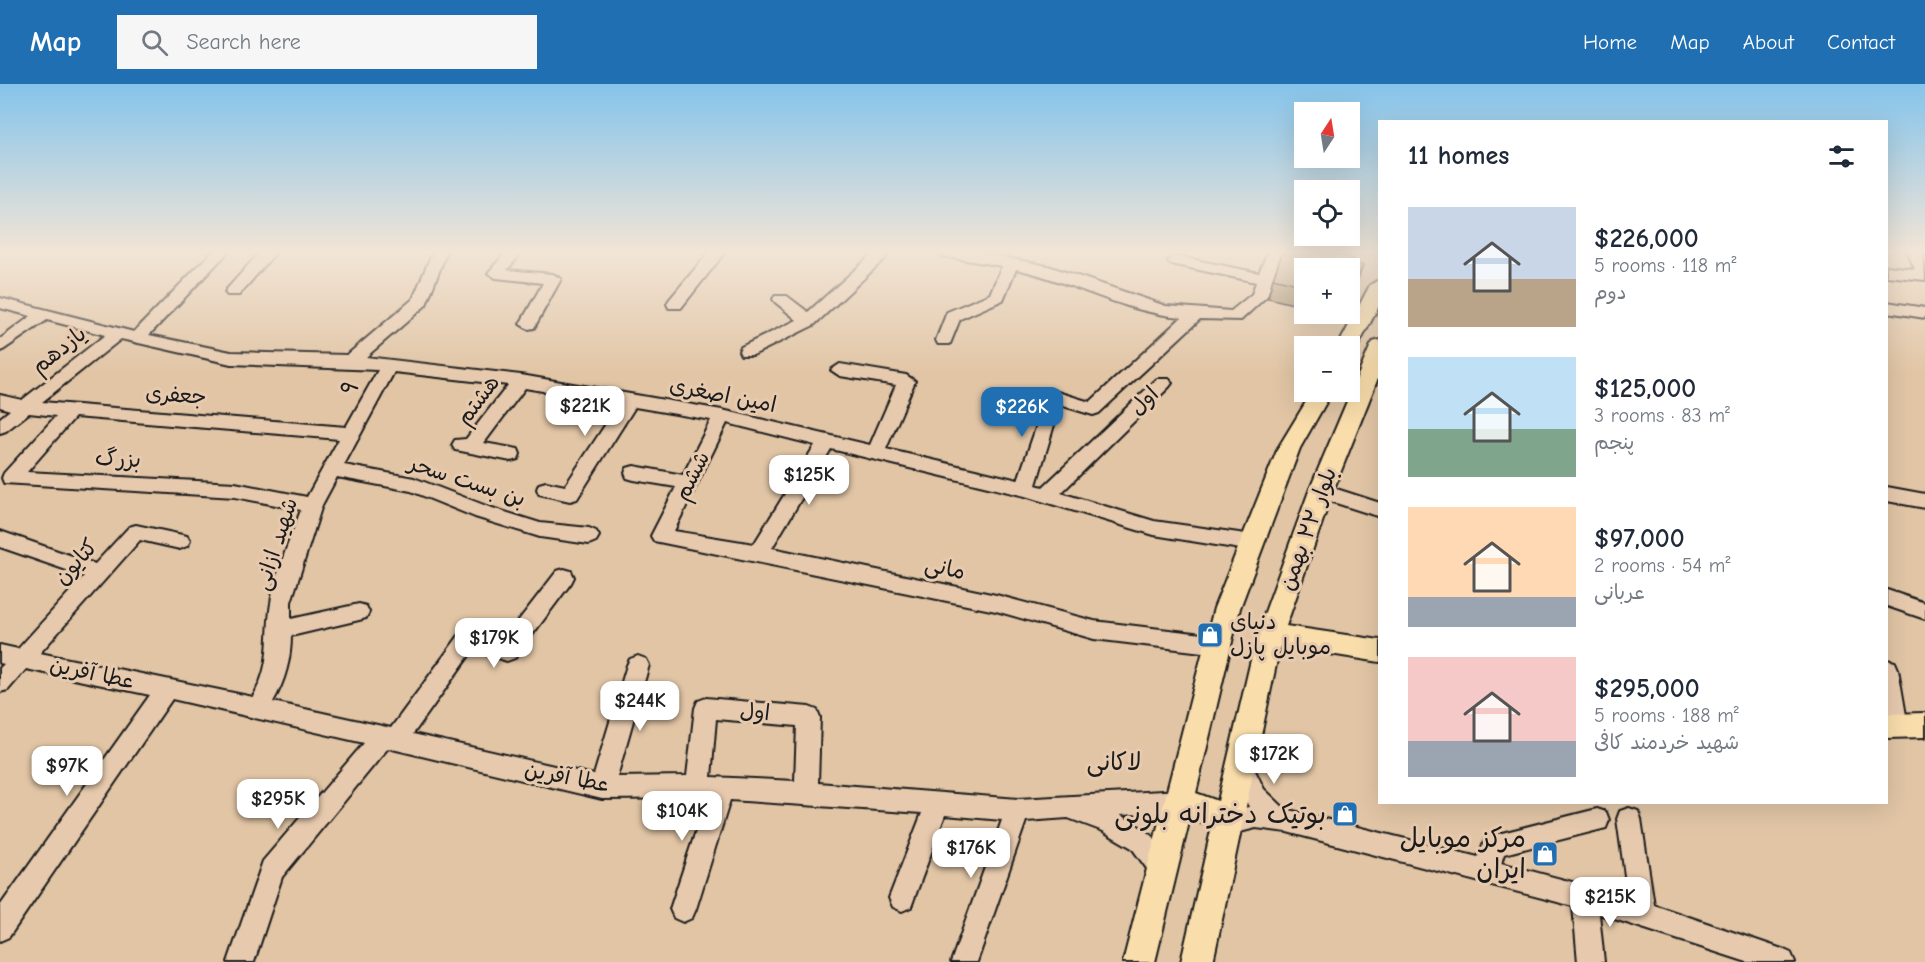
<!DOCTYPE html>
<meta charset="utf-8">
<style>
body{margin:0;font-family:"Comic Neue","Playpen Sans Arabic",sans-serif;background:#f6f6f7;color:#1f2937;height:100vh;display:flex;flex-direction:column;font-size:22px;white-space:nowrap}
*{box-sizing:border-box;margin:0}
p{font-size:20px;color:#747a83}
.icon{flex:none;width:33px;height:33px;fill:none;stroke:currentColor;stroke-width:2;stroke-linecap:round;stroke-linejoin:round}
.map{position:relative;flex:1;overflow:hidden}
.sheet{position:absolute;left:1378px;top:36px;width:510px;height:684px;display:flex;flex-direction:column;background:#fff;border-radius:0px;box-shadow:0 6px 24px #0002}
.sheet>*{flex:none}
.needle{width:39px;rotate:12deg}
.controls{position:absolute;left:1294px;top:18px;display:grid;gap:12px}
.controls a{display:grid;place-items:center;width:66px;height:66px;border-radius:0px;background:#fff;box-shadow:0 6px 24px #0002;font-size:30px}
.price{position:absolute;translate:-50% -51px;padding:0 14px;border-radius:12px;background:#fff;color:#222;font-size:20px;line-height:39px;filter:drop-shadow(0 2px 3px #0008)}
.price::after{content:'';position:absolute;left:50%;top:36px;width:18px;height:14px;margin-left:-9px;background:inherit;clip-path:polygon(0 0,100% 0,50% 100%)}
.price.active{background:#1f6fb2;color:#fff}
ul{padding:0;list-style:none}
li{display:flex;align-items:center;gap:18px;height:150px;padding:0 30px}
li span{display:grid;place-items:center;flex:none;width:168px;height:120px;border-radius:0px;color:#555}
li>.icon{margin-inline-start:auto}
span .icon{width:72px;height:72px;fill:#fffc;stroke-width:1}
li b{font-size:26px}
h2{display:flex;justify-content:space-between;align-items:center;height:72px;padding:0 30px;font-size:26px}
header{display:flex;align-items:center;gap:36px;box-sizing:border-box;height:84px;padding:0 30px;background:#1f6fb2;color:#fff}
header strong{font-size:28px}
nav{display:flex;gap:33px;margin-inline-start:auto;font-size:21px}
.search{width:420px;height:54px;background:#f6f6f7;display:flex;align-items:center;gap:15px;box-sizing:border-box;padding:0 21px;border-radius:0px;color:#747a83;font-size:22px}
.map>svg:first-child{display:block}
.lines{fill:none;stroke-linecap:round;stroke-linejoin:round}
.minor-casing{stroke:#1c1c1c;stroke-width:4}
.major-casing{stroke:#1c1c1c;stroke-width:4}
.minor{fill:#e7caae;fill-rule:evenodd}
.major{fill:#f9ddab;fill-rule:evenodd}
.wall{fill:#a28c67;stroke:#1c1c1c;stroke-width:1.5}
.shaded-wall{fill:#847254;stroke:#1c1c1c;stroke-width:1.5}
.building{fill:#bca378;stroke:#1c1c1c;stroke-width:1.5}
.labels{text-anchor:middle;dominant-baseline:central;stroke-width:6;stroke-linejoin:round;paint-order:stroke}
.street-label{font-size:22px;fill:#1c1c1c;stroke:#e7caae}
.poi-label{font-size:22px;fill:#1c1c1c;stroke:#e7caae;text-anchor:start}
.neighbourhood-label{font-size:24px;fill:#1c1c1c;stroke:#e7caae}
.near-poi-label{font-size:27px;fill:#1c1c1c;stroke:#e7caae;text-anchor:end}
</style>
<header>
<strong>Map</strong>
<div class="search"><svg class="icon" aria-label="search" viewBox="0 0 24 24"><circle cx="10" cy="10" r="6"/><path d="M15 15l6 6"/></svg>Search here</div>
<nav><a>Home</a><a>Map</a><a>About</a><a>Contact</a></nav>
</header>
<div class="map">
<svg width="1925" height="878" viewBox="0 0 1925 878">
<rect width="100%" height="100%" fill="#e1c5a5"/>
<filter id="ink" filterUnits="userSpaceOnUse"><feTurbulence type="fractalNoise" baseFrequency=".0167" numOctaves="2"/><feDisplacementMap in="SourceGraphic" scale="12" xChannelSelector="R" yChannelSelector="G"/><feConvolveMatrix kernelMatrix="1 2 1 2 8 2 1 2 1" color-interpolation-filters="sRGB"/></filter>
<g filter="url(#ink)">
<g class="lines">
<defs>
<path id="minor" d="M213 167H229L149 251 231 268 347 271 413 215 433 167H447L426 221 366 273 521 291 722 326 870 361 896 301 840 292 831 286 840 280 906 291 915 297 886 365 1018 396 1048 309 1054 307 1090 318 1182 233C1124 229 1072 197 1016 185L1003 216 960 235 950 260H938L936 256 947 228 990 210 1002 182 942 172 935 167H972L1048 182 1166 222 1231 227 1252 210 1256 198 1171 180 1168 177 1171 174 1176 172 1259 189 1268 167H1282L1267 212 1241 236 1200 235 1099 329 1093 331 1060 321 1036 401 1043 403 1157 295H1169L1172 299 1169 303 1061 409 1154 437 1253 451 1260 454 1263 459 1260 464 1253 467 1154 451 1025 412 831 365 772 464 996 511 1094 537 1219 552 1227 555 1230 561 1227 567 1219 570 1094 555 996 527 654 457 651 452 676 403 634 396 627 394 625 389 627 384 634 382 683 391 711 336 635 323 577 415 570 417 539 410 537 405 539 400 546 398 565 402 619 320 525 304 484 359 518 365 520 370 518 375 511 377 461 367 455 366 452 361 455 356 466 355 508 301 394 288 344 381 414 394 489 423 540 439 589 444 596 447 599 452 596 457 589 460 540 453 475 433 411 407 337 393 322 421 291 518V535L359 520 366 522 369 528 366 534 359 536 291 552C291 575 285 597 273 618L391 644 460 550 468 547 502 558 557 487 564 485 571 487 574 493 571 499 515 574 507 577 473 566 413 650 594 691 627 581 630 575 638 572 646 575 649 581 617 693 687 692 695 624 698 617 706 614 809 623 817 626 820 633 818 699 1018 715 1181 706 1189 709 1193 717 1189 725 1181 728 1120 731C1147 746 1164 758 1176 787L1173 796 1164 799 1155 796 1132 764 1103 747 1068 734 1026 737 977 878H951L1002 736 945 731 911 823 902 827 893 823 889 814 922 729 730 716 696 825 692 834 683 838 674 834 670 825 707 714 602 715 388 664 282 793 254 878H228L263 777 364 659 172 615 9 853 0 857V822L150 611 26 585 8 606 0 608V584L4 580 0 579V561L18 565 84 492 0 463V447L95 480 129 443 136 441 187 452 190 457 187 462 180 465 140 456 40 569 253 613C273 577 265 556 271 519 275 490 291 454 301 426L235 413 4 399 2 394 4 389 56 332 29 329 6 347 0 349V334L10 326 0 323V311L22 316 105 251 47 236 0 268V255L31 232 0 224V214L134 248ZM121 255 231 280 378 286 346 343 42 318ZM75 333 339 355 307 413 235 399 27 388ZM727 339 815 361 754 460 674 447ZM716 635 797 642 795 697 711 693Z
M261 167H277L239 211H227L225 208 227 205Z
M507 167H523L507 186 553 190 561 195 534 244 528 245 520 240 543 199 496 194 488 189Z
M710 167H726L681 224H669L667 220 669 216Z
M876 167H893L814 241 753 271H741L739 267 741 263 797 236 775 218 773 215 775 212H787L808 228Z
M1907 167H1923L1925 196 1887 192V182L1915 185Z
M1887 218 1925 224V234L1887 228Z
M1321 400 1380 419V433L1314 412 1312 407 1314 402Z
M1887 403 1925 410V424L1887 417Z
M1887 506 1925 519V535L1887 522Z
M1887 576 1895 578 1898 585 1908 643 1905 650 1897 653 1889 650 1887 646Z
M1241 670 1249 674 1264 705 1285 725 1478 773 1486 753 1597 725 1606 728 1609 736 1606 744 1504 770 1501 779 1628 813 1617 735 1620 727 1629 724 1638 727 1641 735 1654 821 1782 865 1791 869 1795 878H1747L1599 830 1604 878H1578L1573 822 1287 748 1256 744 1240 748 1219 742 1216 734 1219 726C1230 722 1238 726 1249 723L1229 681 1233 674Z"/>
<path id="major" d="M1380 195V220L1358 262 1350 268V262H1338L1370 201Z
M1380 256V289L1333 407 1286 542 1380 556V578L1280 562 1213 878H1181L1212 742 1190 734 1155 878H1123L1214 524 1278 364 1312 308H1332L1300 364 1240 524 1196 709 1218 717 1257 550 1309 407 1370 263 1373 258Z
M1925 629V653L1887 654V630Z"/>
</defs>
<use href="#minor" class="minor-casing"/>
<use href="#major" class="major-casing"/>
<use href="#minor" class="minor"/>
<use href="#major" class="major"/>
</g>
<path class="wall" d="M1310 168 1356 201 1305 184V223L1268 214 1273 194Z
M1329 230H1343L1341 233Z"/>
<path class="shaded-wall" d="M1363 181 1356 201 1350 214V208Z"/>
<path class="building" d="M1283 167H1304L1310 168 1323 167 1354 175 1355 181H1363L1350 208V184H1305V202L1273 194Z"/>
</g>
<linearGradient id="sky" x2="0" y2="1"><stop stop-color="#85c4eb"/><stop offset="0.58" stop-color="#f2e5d6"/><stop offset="1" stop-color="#f2e5d6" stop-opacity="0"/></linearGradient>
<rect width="1925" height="290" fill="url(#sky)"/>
<defs>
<symbol id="shop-square" viewBox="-11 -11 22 22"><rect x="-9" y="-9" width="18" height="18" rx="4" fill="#1f6fb2" stroke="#e7caae"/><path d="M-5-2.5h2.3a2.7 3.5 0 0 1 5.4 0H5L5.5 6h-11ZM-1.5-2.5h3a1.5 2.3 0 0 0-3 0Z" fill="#fff"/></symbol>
</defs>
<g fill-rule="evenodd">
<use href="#shop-square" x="1195" y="536" width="30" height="30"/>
<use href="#shop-square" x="1330" y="715" width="30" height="30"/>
<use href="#shop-square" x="1530" y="755" width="30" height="30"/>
</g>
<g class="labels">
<g class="street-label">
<text transform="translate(59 266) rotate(-38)">یازدهم</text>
<text transform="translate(350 304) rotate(-60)">۹</text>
<text transform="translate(176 311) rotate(4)">جعفری</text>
<text transform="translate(723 311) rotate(11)">امین اصغری</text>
<text transform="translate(478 316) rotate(-53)">هشتم</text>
<text transform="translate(1144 317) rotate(-44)">اول</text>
<text transform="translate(118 375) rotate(3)">بزرگ</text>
<text transform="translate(692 392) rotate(-63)">ششم</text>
<text transform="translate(467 397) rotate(18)">بن بست سحر</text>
<text transform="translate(1308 445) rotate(-70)">بلوار ۲۲ بهمن</text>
<text transform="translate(276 460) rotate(-72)">شهید ازانی</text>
<text transform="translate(76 478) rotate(-48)">کتایون</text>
<text transform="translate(945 484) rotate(12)">مانی</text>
<text transform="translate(92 589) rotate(12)">عطا آفرین</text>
<text transform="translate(755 628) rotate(5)">اول</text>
<text transform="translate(567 693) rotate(11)">عطا آفرین</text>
</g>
<g class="poi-label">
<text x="1230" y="538">دنیای<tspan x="1230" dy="25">موبایل پازل</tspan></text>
</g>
<g class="neighbourhood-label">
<text x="1114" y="678">لاکانی</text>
</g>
<g class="near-poi-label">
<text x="1326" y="730">بوتیک دخترانه بلونی</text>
<text x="1526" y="754">مرکز موبایل<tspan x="1526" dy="31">ایران</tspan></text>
</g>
</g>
</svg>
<div class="controls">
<a><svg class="needle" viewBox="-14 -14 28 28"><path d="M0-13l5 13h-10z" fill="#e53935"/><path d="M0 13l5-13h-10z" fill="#747a83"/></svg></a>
<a><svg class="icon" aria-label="locate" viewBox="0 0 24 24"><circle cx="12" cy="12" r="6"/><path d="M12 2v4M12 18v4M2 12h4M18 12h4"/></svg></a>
<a>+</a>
<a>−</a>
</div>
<b class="price" style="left:585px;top:353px">$221K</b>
<b class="price active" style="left:1022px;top:354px">$226K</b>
<b class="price" style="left:809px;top:422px">$125K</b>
<b class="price" style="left:494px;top:585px">$179K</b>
<b class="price" style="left:640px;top:648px">$244K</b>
<b class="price" style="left:1274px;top:701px">$172K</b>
<b class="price" style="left:67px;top:713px">$97K</b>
<b class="price" style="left:278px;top:746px">$295K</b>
<b class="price" style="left:682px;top:758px">$104K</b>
<b class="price" style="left:971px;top:795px">$176K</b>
<b class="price" style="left:1610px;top:844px">$215K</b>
<section class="sheet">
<h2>11 homes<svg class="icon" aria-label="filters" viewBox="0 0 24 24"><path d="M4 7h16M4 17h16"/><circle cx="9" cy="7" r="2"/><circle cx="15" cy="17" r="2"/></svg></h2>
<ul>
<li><span style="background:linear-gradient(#c9d6e8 60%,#b9a48a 0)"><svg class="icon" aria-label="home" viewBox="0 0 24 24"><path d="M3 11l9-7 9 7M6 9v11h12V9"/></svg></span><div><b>$226,000</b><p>5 rooms · 118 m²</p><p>دوم</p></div></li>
<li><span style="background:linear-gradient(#bfe0f5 60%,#7fa58c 0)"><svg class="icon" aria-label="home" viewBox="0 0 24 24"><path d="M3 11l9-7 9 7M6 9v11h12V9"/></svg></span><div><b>$125,000</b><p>3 rooms · 83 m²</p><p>پنجم</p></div></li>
<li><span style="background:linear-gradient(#ffd9b3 75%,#9aa5b1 0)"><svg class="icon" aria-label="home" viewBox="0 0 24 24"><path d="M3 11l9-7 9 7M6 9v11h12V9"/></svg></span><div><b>$97,000</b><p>2 rooms · 54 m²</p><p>عربانی</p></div></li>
<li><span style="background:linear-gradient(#f6c9c9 70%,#9aa5b1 0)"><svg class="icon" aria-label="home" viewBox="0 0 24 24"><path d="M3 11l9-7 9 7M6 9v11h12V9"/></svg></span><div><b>$295,000</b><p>5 rooms · 188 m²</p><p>شهید خردمند کافی</p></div></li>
</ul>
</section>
</div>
